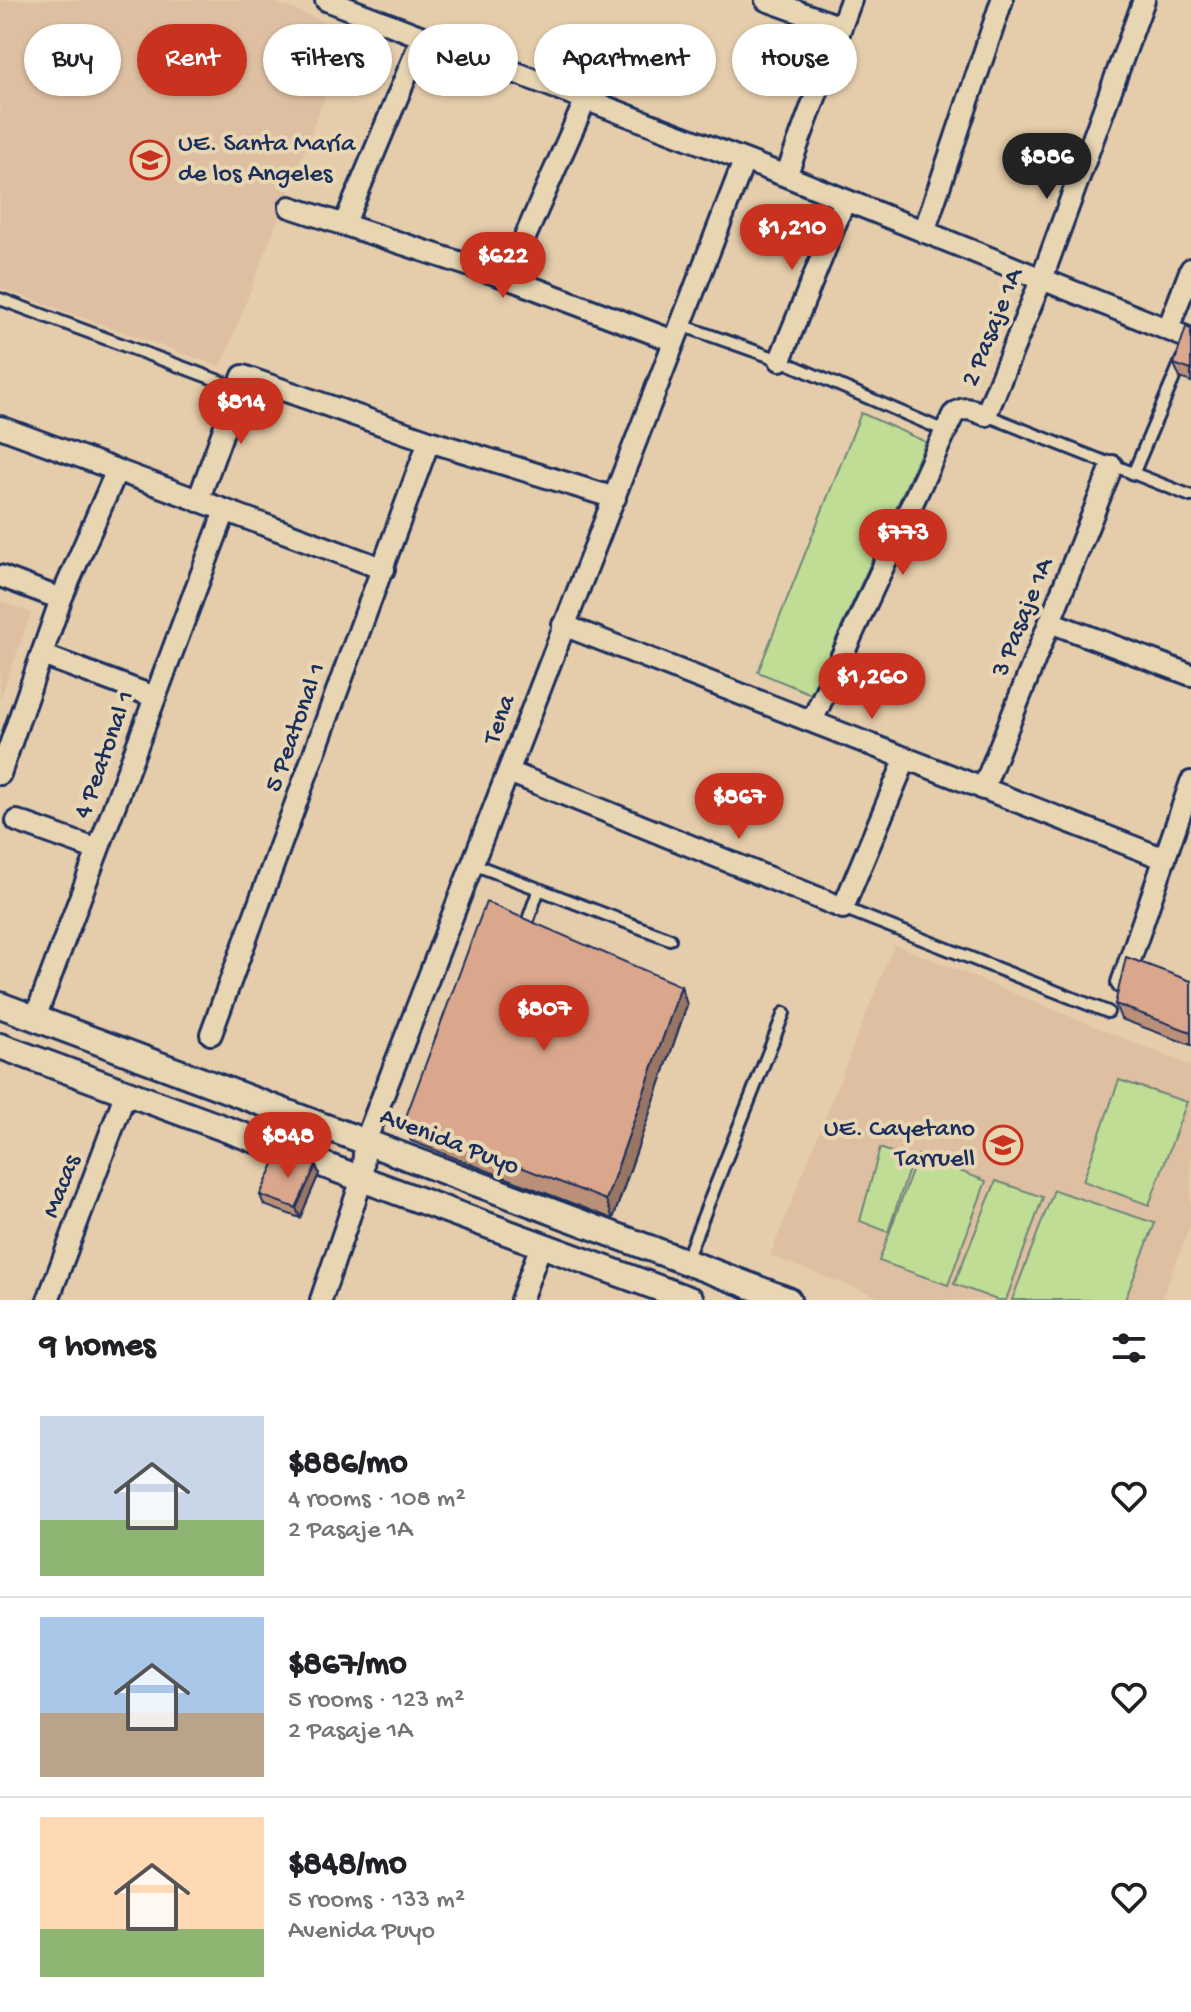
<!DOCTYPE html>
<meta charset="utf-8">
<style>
body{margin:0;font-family:"Gochi Hand",sans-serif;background:#f6f6f6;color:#202124;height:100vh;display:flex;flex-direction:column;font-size:30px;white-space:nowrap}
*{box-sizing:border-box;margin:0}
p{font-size:26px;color:#757577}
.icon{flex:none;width:44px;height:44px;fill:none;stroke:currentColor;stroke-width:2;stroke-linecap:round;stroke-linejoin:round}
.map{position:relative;height:1300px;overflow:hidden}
.side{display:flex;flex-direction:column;background:#fff;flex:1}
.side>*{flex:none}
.guide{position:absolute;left:24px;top:24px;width:1144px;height:72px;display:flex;gap:16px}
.price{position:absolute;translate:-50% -68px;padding:0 18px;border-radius:28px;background:#c8321e;color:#fff;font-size:26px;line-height:52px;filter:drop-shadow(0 2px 4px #0008)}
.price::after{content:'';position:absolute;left:50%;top:48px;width:24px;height:18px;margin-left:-12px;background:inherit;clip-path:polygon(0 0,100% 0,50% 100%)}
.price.active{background:#222;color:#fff}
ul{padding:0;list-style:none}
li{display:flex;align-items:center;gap:24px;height:200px;padding:0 40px}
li+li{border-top:2px solid #e0e0e0}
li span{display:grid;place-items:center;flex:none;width:224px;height:160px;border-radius:0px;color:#555}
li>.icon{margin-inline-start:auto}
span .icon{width:96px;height:96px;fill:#fffc;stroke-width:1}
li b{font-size:34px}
h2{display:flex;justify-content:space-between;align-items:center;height:96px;padding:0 40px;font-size:34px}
.chip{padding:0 28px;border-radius:36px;background:#fff;box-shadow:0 2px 6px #0004;font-size:28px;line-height:72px}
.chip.active{background:#c8321e;color:#fff}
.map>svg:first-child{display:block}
.built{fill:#debfa1}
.green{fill:#c0dd95;stroke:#6e867a;stroke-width:2}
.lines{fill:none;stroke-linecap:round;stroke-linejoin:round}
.service-casing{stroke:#1b2f5e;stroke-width:16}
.minor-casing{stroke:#1b2f5e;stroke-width:26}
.tertiary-casing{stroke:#1b2f5e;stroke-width:30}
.service{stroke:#e8d6b3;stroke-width:10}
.minor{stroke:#e8d6b3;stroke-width:20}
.tertiary{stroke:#e8d6b3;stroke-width:24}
.wall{fill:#bb9079;stroke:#1b2f5e;stroke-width:2}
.shaded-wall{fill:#997563;stroke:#1b2f5e;stroke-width:2}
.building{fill:#daa78d;stroke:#1b2f5e;stroke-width:2}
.labels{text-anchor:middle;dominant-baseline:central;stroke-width:8;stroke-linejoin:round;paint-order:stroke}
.poi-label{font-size:26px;fill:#1b2f5e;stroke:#e8d6b3;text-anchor:start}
.street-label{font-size:26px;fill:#1b2f5e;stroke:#e8d6b3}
</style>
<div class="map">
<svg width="1191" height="1300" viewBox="0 0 1191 1300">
<rect width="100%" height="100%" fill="#e5cdab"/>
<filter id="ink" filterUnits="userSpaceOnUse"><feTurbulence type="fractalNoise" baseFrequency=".0125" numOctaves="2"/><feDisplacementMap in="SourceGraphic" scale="16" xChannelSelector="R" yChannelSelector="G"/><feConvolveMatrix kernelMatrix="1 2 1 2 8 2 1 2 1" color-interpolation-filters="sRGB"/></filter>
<g filter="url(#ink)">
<path class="built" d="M0 0H269L350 32 221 367 0 288Z
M0 601 31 613 0 700Z
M894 944 1191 1066V1224L1161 1300H887L770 1256Z"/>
<path class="green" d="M861 413 926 442 811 694 758 672Z
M1119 1080 1187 1102 1149 1205 1083 1181Z
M880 1148 912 1160 888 1232 860 1221Z
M918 1155 986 1181 948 1285 879 1261Z
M996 1181 1043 1197 1006 1300H997L954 1284Z
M1054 1190 1155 1223 1125 1300H1012Z"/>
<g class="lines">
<defs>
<path id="service" d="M0 299 238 388
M681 325 780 360 945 431
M986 415 1191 496
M1133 474 1182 359
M473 864 670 939
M843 908 1108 1012
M524 931 539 889
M686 1260 784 1013"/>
<path id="minor" d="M326 0 786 176 1191 339
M766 0 841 27
M786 176 851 0
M290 207 507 278 674 341
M344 225 422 38
M924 232 1002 0
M507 278 586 99
M1168 329 1191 269
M780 360 845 200
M0 427 384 569
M198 501 243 376 429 441 615 498
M0 576 61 599
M1050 622 1191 675
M563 625 1165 859
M42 655 155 697
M812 721 953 415C963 405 973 410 986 415L1042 278 1144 0
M509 772 843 908 906 758
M0 774 61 599 117 470
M983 789 1112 466
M17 821 98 850
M1122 983 1191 782
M35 1018 225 511
M211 1034 429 441
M48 1300 126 1092
M321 1300 362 1179 365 1142 744 161
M521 1300 541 1245"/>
<path id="tertiary" d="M0 1005 788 1300
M0 1046 691 1300"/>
</defs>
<use href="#service" class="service-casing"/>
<use href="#minor" class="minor-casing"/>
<use href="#tertiary" class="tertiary-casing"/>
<use href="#service" class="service"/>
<use href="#minor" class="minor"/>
<use href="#tertiary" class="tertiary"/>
</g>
<path class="wall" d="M1191 329V382L1180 378 1174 364Z
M1191 981V1045L1121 1019 1115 1004Z
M681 986 687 1005 613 1219 411 1141 404 1122Z
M316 1165 319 1174 300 1218 264 1205 260 1195Z"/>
<path class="shaded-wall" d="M681 986 687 1005 613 1219 606 1200Z
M316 1165 319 1174 300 1218 296 1208Z"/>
<path class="building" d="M1186 327 1191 329V370L1174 364Z
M486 902 681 986 606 1200 404 1122Z
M1126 957 1191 981V1032L1115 1004Z
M279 1153 316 1165 296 1208 260 1195Z"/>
</g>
<defs>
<symbol id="school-ring" viewBox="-11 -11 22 22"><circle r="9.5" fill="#e8d6b3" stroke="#c8321e" stroke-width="1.5"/><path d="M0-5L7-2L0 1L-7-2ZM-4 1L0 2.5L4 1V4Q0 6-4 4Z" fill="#c8321e"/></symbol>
</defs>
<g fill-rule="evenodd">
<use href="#school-ring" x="128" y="138" width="44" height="44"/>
<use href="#school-ring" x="981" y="1123" width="44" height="44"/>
</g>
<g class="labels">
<g class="poi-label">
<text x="178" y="145">UE. Santa María<tspan x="178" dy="30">de los Angeles</tspan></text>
<text x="975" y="1130" text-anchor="end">UE. Cayetano<tspan x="975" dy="30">Tarruell</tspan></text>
</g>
<g class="street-label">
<text transform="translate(994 328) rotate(-68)">2 Pasaje 1A</text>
<text transform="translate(1024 618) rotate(-68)">3 Pasaje 1A</text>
<text transform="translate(501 720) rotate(-70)">Tena</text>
<text transform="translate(297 728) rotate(-70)">5 Peatonal 1</text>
<text transform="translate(106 755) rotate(-70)">4 Peatonal 1</text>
<text transform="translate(449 1143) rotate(21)">Avenida Puyo</text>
<text transform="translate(63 1187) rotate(-69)">Macas</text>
</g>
</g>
</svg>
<b class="price active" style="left:1047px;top:201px">$886</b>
<b class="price" style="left:792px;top:272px">$1,210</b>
<b class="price" style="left:503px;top:300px">$622</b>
<b class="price" style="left:241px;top:446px">$814</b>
<b class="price" style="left:903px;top:577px">$773</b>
<b class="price" style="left:872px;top:721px">$1,260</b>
<b class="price" style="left:739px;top:841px">$867</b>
<b class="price" style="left:544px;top:1053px">$807</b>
<b class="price" style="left:288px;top:1180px">$848</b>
<div class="guide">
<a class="chip">Buy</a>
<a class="chip active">Rent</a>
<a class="chip">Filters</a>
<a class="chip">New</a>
<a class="chip">Apartment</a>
<a class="chip">House</a>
</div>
</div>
<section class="side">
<h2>9 homes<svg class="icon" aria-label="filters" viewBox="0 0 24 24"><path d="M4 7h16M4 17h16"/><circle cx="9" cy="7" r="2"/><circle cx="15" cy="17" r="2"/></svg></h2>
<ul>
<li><span style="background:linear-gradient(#c9d6e8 65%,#8fb573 0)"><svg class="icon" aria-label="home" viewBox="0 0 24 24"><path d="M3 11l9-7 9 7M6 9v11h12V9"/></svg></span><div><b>$886/mo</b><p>4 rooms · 108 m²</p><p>2 Pasaje 1A</p></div><svg class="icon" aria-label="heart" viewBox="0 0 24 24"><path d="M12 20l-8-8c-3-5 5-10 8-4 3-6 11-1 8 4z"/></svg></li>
<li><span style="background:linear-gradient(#a9c7e8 60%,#b9a48a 0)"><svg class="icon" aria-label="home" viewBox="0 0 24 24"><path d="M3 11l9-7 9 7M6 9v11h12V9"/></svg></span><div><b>$867/mo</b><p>5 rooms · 123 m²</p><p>2 Pasaje 1A</p></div><svg class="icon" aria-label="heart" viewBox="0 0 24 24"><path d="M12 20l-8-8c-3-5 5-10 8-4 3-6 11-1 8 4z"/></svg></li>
<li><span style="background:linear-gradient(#ffd9b3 70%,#8fb573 0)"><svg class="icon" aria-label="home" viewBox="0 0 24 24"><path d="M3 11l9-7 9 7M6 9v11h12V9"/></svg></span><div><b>$848/mo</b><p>5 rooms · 133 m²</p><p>Avenida Puyo</p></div><svg class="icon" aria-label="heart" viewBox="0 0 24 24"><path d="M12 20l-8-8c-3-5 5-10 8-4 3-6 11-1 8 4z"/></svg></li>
</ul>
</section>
